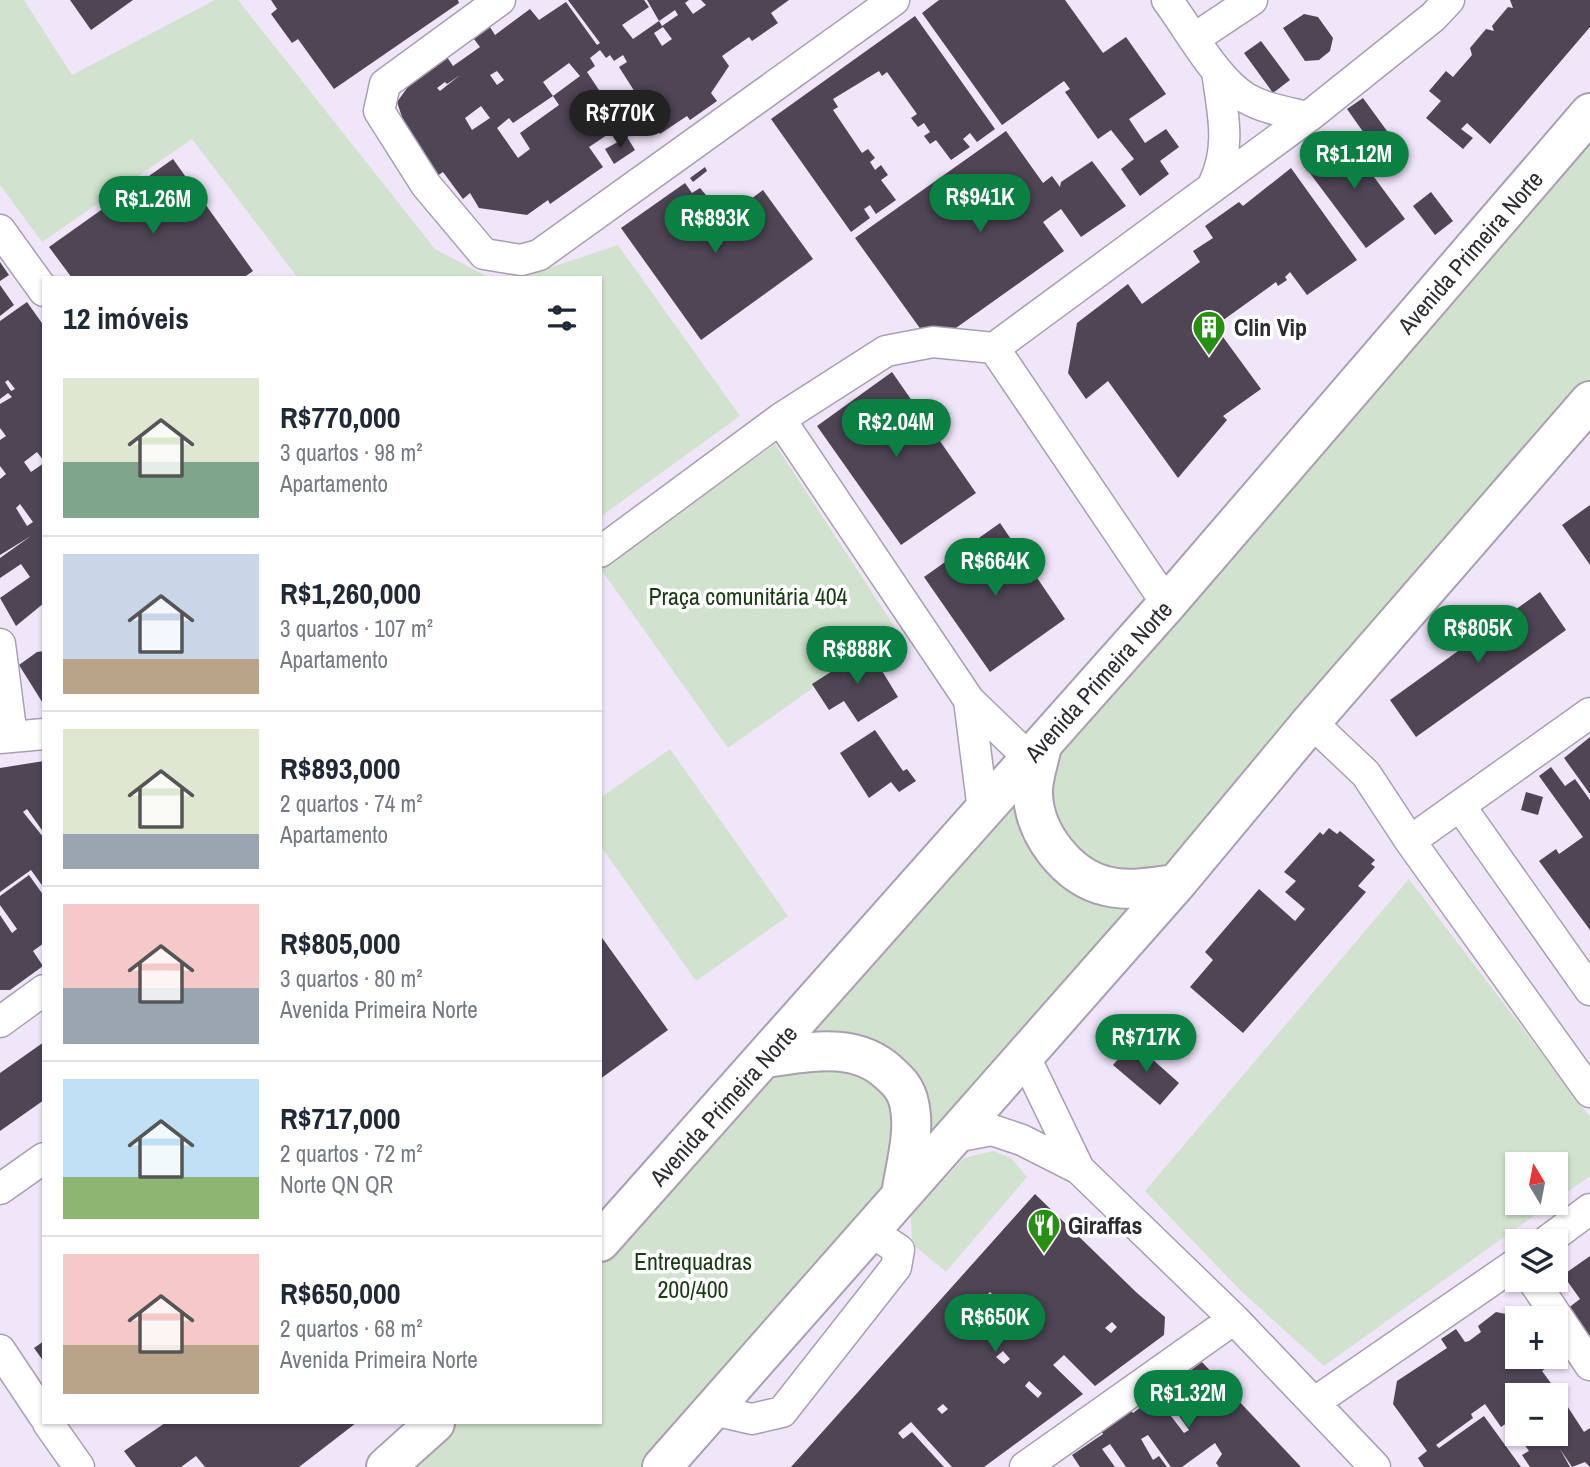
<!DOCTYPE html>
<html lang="pt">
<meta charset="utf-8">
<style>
body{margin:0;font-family:"Archivo Narrow",sans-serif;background:#f6f6f7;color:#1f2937;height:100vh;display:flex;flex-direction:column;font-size:26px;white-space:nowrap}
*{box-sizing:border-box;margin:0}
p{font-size:23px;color:#747a83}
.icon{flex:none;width:38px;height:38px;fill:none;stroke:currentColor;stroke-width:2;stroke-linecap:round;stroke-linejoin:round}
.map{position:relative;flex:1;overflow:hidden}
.panel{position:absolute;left:42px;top:276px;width:560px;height:1148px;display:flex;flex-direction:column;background:#fff;border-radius:0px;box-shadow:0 2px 5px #0004}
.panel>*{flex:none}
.needle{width:46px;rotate:350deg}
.controls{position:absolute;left:1505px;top:1152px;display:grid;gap:14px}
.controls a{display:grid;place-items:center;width:63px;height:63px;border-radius:0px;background:#fff;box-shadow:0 2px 5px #0004;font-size:35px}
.price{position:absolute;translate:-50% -60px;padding:0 16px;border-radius:24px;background:#0b8043;color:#fff;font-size:23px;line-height:46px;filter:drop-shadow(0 2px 4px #0008)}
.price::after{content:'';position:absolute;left:50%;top:42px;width:21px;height:16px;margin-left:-10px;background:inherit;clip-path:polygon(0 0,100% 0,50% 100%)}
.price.selected{background:#222;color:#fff}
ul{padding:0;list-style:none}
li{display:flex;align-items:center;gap:21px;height:175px;padding:0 21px}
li+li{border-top:2px solid #e0e1e3}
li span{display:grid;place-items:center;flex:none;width:196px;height:140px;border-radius:0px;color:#555}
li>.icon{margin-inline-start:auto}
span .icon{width:84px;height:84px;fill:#fffc;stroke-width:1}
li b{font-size:30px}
h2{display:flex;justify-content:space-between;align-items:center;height:84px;padding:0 21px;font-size:30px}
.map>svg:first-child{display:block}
.green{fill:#d1e3ce}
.building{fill:#4f4555;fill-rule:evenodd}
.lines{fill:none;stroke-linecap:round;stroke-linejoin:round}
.minor-casing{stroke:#aa9fb1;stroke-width:33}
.major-casing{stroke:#aa9fb1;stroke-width:42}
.minor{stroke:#fff;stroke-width:30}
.major{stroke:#fff;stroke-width:38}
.labels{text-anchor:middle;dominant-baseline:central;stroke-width:7;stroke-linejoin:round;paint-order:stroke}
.street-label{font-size:24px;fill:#2f2b32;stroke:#fff}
.poi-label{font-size:24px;font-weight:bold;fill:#2f2b32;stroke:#fff;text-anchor:start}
.park-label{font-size:24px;fill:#183d12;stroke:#fff}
</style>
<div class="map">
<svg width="1590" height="1467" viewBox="0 0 1590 1467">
<rect width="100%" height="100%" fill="#f1e5f9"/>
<path class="green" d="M0 0H24L72 75 215 0H238L435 249 490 278 534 273 618 245 740 416 600 517V278H298L192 139 42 242 0 185Z
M1590 106V385L650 1467H395L435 1423H600V1240Z
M775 444 896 629 728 748 600 568Z
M670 749 788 916 696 981 600 845V798Z
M1409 879 1590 1117V1176L1556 1200V1164H1517V1202H1553L1324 1366 1241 1291 1145 1191Z
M993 1151 1011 1158 1027 1177 946 1272 912 1244 911 1215 964 1158Z"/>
<path class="building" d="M70 0H133L91 30Z
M271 0H458L459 3 334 89 298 39 292 43 271 14 277 9Z
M568 0H644L649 7 622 25 633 39 659 21 647 0H689L685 3 693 14 706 5 701 0H789L771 13 778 23 752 41 749 37 722 56 729 66 711 93 717 101 690 120 687 116 660 134 637 102 640 100 619 67 627 62 623 55 614 61 610 55 606 58 600 50 590 58 595 66 587 72 605 99 610 97 618 108 613 112 622 125 589 147 603 167 550 204 548 200 527 215 479 208 470 193 463 199 443 172 437 176 419 151 422 149 403 120 397 102 410 84 447 57 453 66 480 47 474 39 490 27 495 35 530 9 539 20 566 2 597 45 600 43ZM675 10 678 15 662 26 659 21ZM663 27 672 39 662 46 654 33ZM569 63 580 76 553 96 543 82ZM497 71 504 80 497 85 490 75ZM460 75 440 91 437 88 445 82 447 84ZM553 96 559 105 520 133 530 149 518 158 497 128 509 118 513 123ZM481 106 490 118 472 130 465 118Z
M939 0H1065L1103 53 1126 37 1166 94 1129 119 1145 143 1166 129 1179 147 1160 161 1169 174 1140 196 1121 169 1134 159 1111 130 1098 139 1065 92 1070 89 1064 81 1002 125 922 13Z
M1510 0H1590V27L1490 144 1467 123 1461 129 1473 138 1463 149 1426 118 1441 101 1429 91 1446 71 1453 77 1472 55 1470 48 1486 29 1494 31 1492 26 1508 7 1513 8Z
M1304 14 1318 17 1333 38 1330 51 1319 60 1305 61 1283 28Z
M915 16 995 129 977 142 970 133 963 139 970 147 951 160 936 140 930 144 924 136 930 132 924 123 918 127 911 118 917 114 887 72 882 76 879 71 833 99 838 107 833 110 862 153 868 149 875 158 870 162 875 170 881 165 888 175 881 180 896 200 876 214 870 205 864 209 870 218 851 232 771 119Z
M1261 41 1290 80 1273 93 1244 53Z
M1363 98 1395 142 1378 153 1347 109Z
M1006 131 1043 183 1052 176 1060 187 1061 182 1092 161 1126 206 1081 237 1061 209 1043 222 1064 251 932 345 855 238Z
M1343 135 1405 219 1366 248 1303 164Z
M627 137 635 150 614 164 605 149Z
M173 159 253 271 243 278H72L49 247Z
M705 167 707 171 693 182 690 178Z
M1291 168 1357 260 1307 295 1290 272 1285 277 1287 280 1278 286 1276 282 1215 326 1261 389 1223 416 1227 420 1178 478 1108 381 1086 399 1068 373 1077 323 1128 284 1142 304 1200 262 1193 251 1213 238 1205 226 1239 202 1243 206Z
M685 183 692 193 700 188 711 201 703 207 716 225 763 190 813 259 701 340 621 228Z
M1431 192 1453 221 1435 235 1413 206Z
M0 262 9 275 0 281Z
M0 285 14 305 0 316Z
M27 302 44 326V461L37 452 24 462 31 472 44 463V603L16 626 0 598 30 577 21 564 0 578V558L31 536 0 555V479L6 474 0 466V440L6 436 0 428V404L12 397 8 393 0 399V321ZM8 380 15 389 11 391 5 382ZM20 504 33 522 27 526 16 508Z
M892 372 976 493 901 545 817 426Z
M1590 505V565L1562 525Z
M1000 523 1065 619 990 672 924 577Z
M1540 592 1566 630 1416 737 1390 700Z
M868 648 898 697 858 722 844 701 829 710 812 684Z
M44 651V705L19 665 37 652Z
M875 730 903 771 907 769 916 781 899 792 891 782 869 798 840 753Z
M1590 737V794L1564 758Z
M44 761V833L27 809 23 812 44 838V888L31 870 0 892V768Z
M1551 767 1565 786 1575 779 1590 800V930L1539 861 1556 849 1559 854 1583 837 1539 776Z
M1526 792 1543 797 1538 815 1521 810Z
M1329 828 1337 834 1340 831 1375 860 1371 864 1375 867 1358 886 1366 892 1243 1033 1190 987 1213 960 1205 952 1259 889 1295 921 1305 909 1285 892 1296 881 1284 872 1320 832 1323 835Z
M29 875 44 896V943L33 951 43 966 10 990H0V915L12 933 17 929 0 905V896Z
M600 935 668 1030 600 1079Z
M44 1042V1100L0 1131V1073Z
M1133 1042 1179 1083 1160 1105 1113 1065Z
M1035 1194 1137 1293 1165 1317 1164 1335 1095 1386 1064 1355 1053 1365 1083 1394 984 1467H952L911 1422 898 1433 903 1439 912 1432 944 1467H791ZM990 1292 1000 1303 995 1308 984 1298ZM1112 1322 1117 1327 1111 1333 1105 1328ZM1003 1351 1010 1359 1004 1364 996 1357ZM1029 1381 1042 1393 1038 1398 1025 1386ZM943 1404 948 1409 942 1414 937 1409Z
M1590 1256V1348L1563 1312 1580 1299 1563 1275Z
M1496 1312 1516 1316 1517 1356H1542L1549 1366 1542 1371 1556 1390 1549 1395H1517V1416L1501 1427 1485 1404 1471 1414 1473 1418 1436 1445 1439 1448 1484 1416 1521 1467H1424L1418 1458 1427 1451 1393 1404 1397 1381 1447 1348 1441 1339 1456 1329 1465 1342 1469 1341 1481 1332 1478 1326Z
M44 1341V1362L34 1348Z
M1202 1362 1301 1467H1219L1216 1463 1222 1454 1215 1443 1182 1467H1171L1148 1435 1141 1439 1153 1460 1159 1456 1167 1467H1126L1110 1444 1102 1449 1115 1467H1080L1072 1455 1103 1434 1100 1429 1130 1409 1133 1413ZM1170 1403 1189 1430 1184 1433 1164 1407Z
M1564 1401 1584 1432 1590 1428V1467L1585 1462 1572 1467 1560 1449 1570 1467H1530L1522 1455 1529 1451 1519 1437 1525 1433H1556V1420L1559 1417 1556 1407Z
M165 1423H356L299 1467H205L196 1456 181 1467H136L124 1451Z"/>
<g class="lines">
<defs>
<path id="minor" d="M500 0 385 84 379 111 426 185 484 254 521 260 539 255 894 0
M1167 0C1189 29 1215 79 1246 98 1265 109 1287 112 1308 117
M1195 38 1252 0
M1214 183C1232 146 1222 110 1217 71
M0 230 44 291
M780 419 969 700 1029 758
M600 552 780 419 886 351 933 342 994 348
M1167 604 994 348 1308 117 1433 17 1449 0
M0 644 12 737
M969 700 983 810
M1311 722 1366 774 1410 841 1590 1092
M0 738 44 734
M1460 806 1590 990
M1410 841 1590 713
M0 1022 44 990
M1024 1055 1079 1169
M955 1137 992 1130 1022 1140 1079 1169 1234 1319 1375 1467
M0 1189 44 1158
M1547 1241 1590 1209
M1532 1279 1590 1365
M0 1350 44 1416
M1315 1402 1517 1263
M713 1410 752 1419 782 1412 896 1267 899 1250 869 1230
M48 1423 79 1467
M1025 1467 1234 1319"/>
<path id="major" d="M1042 746C1039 761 1032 780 1033 794 1034 834 1068 877 1106 886 1129 892 1153 887 1176 884
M764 1058C806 1053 854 1040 889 1073 899 1082 906 1089 909 1103 916 1131 905 1167 901 1195
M600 1242 1167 604 1590 113
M386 1467 435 1423
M662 1467 1176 884 1311 722 1590 401"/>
</defs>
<use href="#minor" class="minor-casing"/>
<use href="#major" class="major-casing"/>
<use href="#minor" class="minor"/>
<use href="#major" class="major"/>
</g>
<defs>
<symbol id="building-pin" viewBox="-11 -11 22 30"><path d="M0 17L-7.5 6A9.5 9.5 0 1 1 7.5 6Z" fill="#279012" stroke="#fff"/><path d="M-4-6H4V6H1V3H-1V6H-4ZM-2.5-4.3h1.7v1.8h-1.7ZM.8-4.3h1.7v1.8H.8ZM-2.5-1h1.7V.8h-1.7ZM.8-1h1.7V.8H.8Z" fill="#fff"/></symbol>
<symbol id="restaurant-pin" viewBox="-11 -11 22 30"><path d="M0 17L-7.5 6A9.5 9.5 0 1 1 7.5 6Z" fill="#279012" stroke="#fff"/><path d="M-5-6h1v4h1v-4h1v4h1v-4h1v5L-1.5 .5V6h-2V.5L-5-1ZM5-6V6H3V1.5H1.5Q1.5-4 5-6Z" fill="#fff"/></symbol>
</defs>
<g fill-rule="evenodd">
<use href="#building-pin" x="1190" y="308" width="38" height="52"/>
<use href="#restaurant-pin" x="1025" y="1206" width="38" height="52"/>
</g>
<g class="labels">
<g class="street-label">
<text transform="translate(1470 252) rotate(-49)">Avenida Primeira Norte</text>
<text transform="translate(1098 681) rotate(-48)">Avenida Primeira Norte</text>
<text transform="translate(723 1105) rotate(-48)">Avenida Primeira Norte</text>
</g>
<g class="poi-label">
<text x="1234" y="327">Clin Vip</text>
<text x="1068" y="1225">Giraffas</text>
</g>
<g class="park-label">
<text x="748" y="596">Praça comunitária 404</text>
<text x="693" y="1261">Entrequadras<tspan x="693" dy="28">200/400</tspan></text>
</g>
</g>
</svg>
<div class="controls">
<a><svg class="needle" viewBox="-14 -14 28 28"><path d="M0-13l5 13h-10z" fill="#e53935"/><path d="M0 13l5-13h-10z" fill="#747a83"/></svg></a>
<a><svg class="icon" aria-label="layers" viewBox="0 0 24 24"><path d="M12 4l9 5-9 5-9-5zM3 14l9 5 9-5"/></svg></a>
<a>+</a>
<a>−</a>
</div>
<b class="price selected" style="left:620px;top:150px">R$770K</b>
<b class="price" style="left:1354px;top:191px">R$1.12M</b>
<b class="price" style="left:980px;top:234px">R$941K</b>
<b class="price" style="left:153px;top:236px">R$1.26M</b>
<b class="price" style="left:715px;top:255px">R$893K</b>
<b class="price" style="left:896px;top:459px">R$2.04M</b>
<b class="price" style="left:995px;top:598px">R$664K</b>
<b class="price" style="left:1478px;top:665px">R$805K</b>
<b class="price" style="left:857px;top:686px">R$888K</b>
<b class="price" style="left:1146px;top:1074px">R$717K</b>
<b class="price" style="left:995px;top:1354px">R$650K</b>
<b class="price" style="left:1188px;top:1430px">R$1.32M</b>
<section class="panel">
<h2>12 imóveis<svg class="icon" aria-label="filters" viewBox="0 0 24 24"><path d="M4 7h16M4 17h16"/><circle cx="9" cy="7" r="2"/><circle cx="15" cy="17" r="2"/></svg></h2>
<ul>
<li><span style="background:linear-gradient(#dfe7d0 60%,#7fa58c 0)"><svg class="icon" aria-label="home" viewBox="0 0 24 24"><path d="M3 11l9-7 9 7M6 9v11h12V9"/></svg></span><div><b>R$770,000</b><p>3 quartos · 98 m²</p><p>Apartamento</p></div></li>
<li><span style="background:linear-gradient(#c9d6e8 75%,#b9a48a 0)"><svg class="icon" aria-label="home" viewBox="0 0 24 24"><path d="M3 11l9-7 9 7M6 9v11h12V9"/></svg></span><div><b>R$1,260,000</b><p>3 quartos · 107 m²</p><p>Apartamento</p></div></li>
<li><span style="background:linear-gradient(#dfe7d0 75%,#9aa5b1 0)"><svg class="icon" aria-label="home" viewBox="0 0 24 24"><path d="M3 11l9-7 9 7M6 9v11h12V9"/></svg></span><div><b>R$893,000</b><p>2 quartos · 74 m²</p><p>Apartamento</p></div></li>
<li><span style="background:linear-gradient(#f6c9c9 60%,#9aa5b1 0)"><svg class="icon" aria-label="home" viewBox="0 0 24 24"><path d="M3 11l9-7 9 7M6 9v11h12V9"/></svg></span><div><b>R$805,000</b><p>3 quartos · 80 m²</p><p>Avenida Primeira Norte</p></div></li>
<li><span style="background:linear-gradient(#bfe0f5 70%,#8fb573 0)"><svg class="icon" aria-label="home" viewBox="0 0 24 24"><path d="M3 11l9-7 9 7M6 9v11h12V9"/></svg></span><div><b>R$717,000</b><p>2 quartos · 72 m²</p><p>Norte QN QR</p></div></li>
<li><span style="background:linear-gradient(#f6c9c9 65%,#b9a48a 0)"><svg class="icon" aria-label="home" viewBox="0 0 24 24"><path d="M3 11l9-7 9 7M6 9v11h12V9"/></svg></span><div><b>R$650,000</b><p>2 quartos · 68 m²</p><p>Avenida Primeira Norte</p></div></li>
</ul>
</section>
</div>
